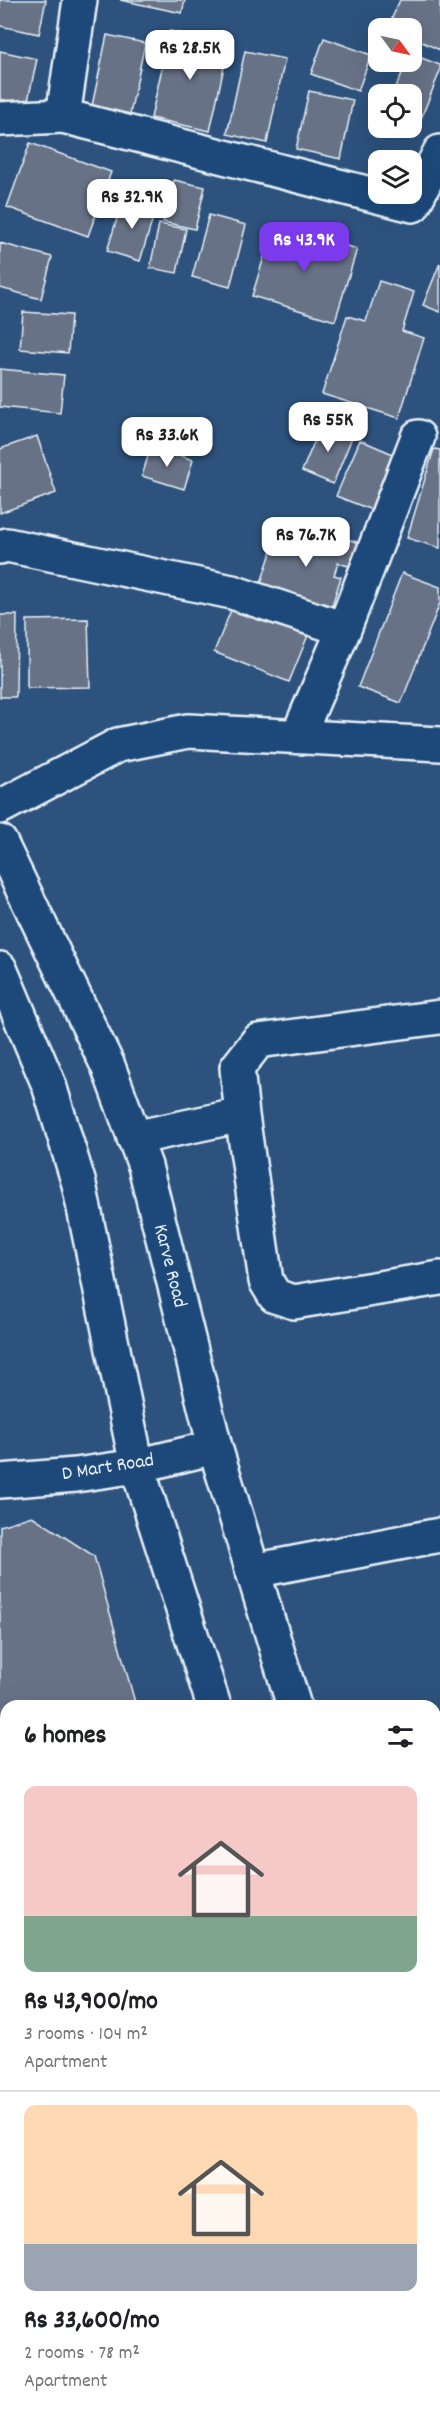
<!DOCTYPE html>
<meta charset="utf-8">
<style>
body{margin:0;font-family:Dekko,sans-serif;background:#f2f2f2;color:#202124;height:100vh;display:flex;flex-direction:column;font-size:22px;white-space:nowrap}
*{box-sizing:border-box;margin:0}
p{font-size:20px;color:#757577}
.icon{flex:none;width:33px;height:33px;fill:none;stroke:currentColor;stroke-width:2;stroke-linecap:round;stroke-linejoin:round}
.map{position:relative;flex:1;overflow:hidden}
.details{position:absolute;left:0px;top:1700px;width:441px;height:722px;display:flex;flex-direction:column;background:#fff;border-radius:18px 18px 0 0;box-shadow:0 6px 24px #0002}
.details>*{flex:none}
.needle{width:39px;rotate:123deg}
.fabs{position:absolute;left:368px;top:18px;display:grid;gap:12px}
.fabs a{display:grid;place-items:center;width:54px;height:54px;border-radius:12px;background:#fff;box-shadow:0 6px 24px #0002;font-size:30px}
.price{position:absolute;translate:-50% -51px;padding:0 14px;border-radius:12px;background:#fff;color:#222;font-size:20px;line-height:39px;filter:drop-shadow(0 2px 3px #0008)}
.price::after{content:'';position:absolute;left:50%;top:36px;width:18px;height:14px;margin-left:-9px;background:inherit;clip-path:polygon(0 0,100% 0,50% 100%)}
.price.current{background:#7c3aed;color:#fff}
ul{padding:0;list-style:none}
li{display:grid;align-content:center;gap:12px;height:318px;padding:0 24px}
li+li{border-top:2px solid #e0e0e0}
li span{display:grid;place-items:center;height:186px;border-radius:12px;color:#555}
li>.icon{margin-inline-start:auto}
span .icon{width:108px;height:108px;fill:#fffc;stroke-width:1}
li b{font-size:26px}
h2{display:flex;justify-content:space-between;align-items:center;height:72px;padding:0 24px;font-size:26px}
.map>svg:first-child{display:block}
.building{fill:#677287;stroke:#e8f1f8;stroke-width:1.5}
.lines{fill:none;stroke-linecap:round;stroke-linejoin:round}
.minor-casing{stroke:#e8f1f8;stroke-width:38}
.major-casing{stroke:#e8f1f8;stroke-width:38}
.minor{stroke:#1f4a7a;stroke-width:33}
.major{stroke:#1f4a7a;stroke-width:33}
.labels{text-anchor:middle;dominant-baseline:central;stroke-width:4.5;stroke-linejoin:round;paint-order:stroke}
.street-label{font-size:20px;fill:#e8f1f8;stroke:#1f4a7a}
</style>
<div class="map">
<svg width="440" height="2420" viewBox="0 0 440 2420">
<rect width="100%" height="100%" fill="#2d527d"/>
<filter id="ink" filterUnits="userSpaceOnUse"><feTurbulence type="fractalNoise" baseFrequency=".0167" numOctaves="2"/><feDisplacementMap in="SourceGraphic" scale="12" xChannelSelector="R" yChannelSelector="G"/><feConvolveMatrix kernelMatrix="1 2 1 2 8 2 1 2 1" color-interpolation-filters="sRGB"/></filter>
<g filter="url(#ink)">
<path class="building" d="M0 0H46L39 34 0 26Z
M120 0H185L182 13Z
M400 0H440V50L411 37V28L388 27Z
M170 31 229 44 210 131 151 118Z
M107 35 145 43 130 114 92 106Z
M324 38 371 55 358 91 311 74Z
M0 51 37 59 27 105 0 99Z
M245 51 285 59 267 143 227 134Z
M411 54 440 65V71L418 126 411 123V94H393L407 62H411Z
M309 91 353 100 341 159 296 149Z
M30 143 111 172 88 236 7 207Z
M174 180 205 187 195 229 163 222Z
M123 199 156 208 140 261 107 251Z
M209 215 246 225 230 287 192 277Z
M159 224 186 229 177 273 150 268Z
M274 224 357 249 335 321 252 296Z
M0 243 52 257 41 299 0 288Z
M440 263V312L423 305Z
M379 281 414 292 402 331 424 338 399 418 322 394 347 316 366 321Z
M23 312 71 315 68 353 20 349Z
M0 369 64 375 60 413 0 407Z
M322 423 353 435 333 484 302 471Z
M37 436 56 493 0 513V449Z
M360 440 400 457 377 512 336 496Z
M151 446 193 460 184 489 142 476Z
M434 449 440 450V548L407 538Z
M282 519 360 543 352 567 338 563 334 575 341 577 328 618 257 595Z
M402 573 440 587V603L401 703 358 687Z
M236 598 311 628 289 682 214 652Z
M0 615H17L16 697H0Z
M88 619 90 687 27 688V620Z
M32 1516 94 1556 136 1706H6V1863L0 1846V1526Z
M440 1828V1892L435 1878V1830Z"/>
<g class="lines">
<defs>
<path id="minor" d="M63 116 80 0
M0 119 63 116 413 205 440 152
M0 547 7 545 232 592 344 629
M298 736 344 629 418 437
M0 807 118 745 188 731 440 744
M242 1115 237 1068 258 1041 440 1017
M134 1138 242 1115 266 1281 275 1296 294 1302 440 1278
M0 1481 76 1475 137 1466 215 1447
M253 1571 440 1535
M0 1925 6 1940
M0 2132 6 2140
M0 2290 6 2297
M105 2415 109 2420
M219 2415 223 2420
M24 2420 27 2415
M331 2420 338 2415"/>
<path id="major" d="M0 842 108 1066 145 1166 215 1447 294 1706
M0 969 49 1085 79 1184 137 1466 214 1706
M435 2162 440 2179
M435 2403 440 2419"/>
</defs>
<use href="#minor" class="minor-casing"/>
<use href="#major" class="major-casing"/>
<use href="#minor" class="minor"/>
<use href="#major" class="major"/>
</g>
</g>
<g class="labels">
<g class="street-label">
<text transform="translate(169 1266) rotate(76)">Karve Road</text>
<text transform="translate(108 1468) rotate(-9)">D Mart Road</text>
</g>
</g>
</svg>
<div class="fabs">
<a><svg class="needle" viewBox="-14 -14 28 28"><path d="M0-13l5 13h-10z" fill="#e53935"/><path d="M0 13l5-13h-10z" fill="#757577"/></svg></a>
<a><svg class="icon" aria-label="locate" viewBox="0 0 24 24"><circle cx="12" cy="12" r="6"/><path d="M12 2v4M12 18v4M2 12h4M18 12h4"/></svg></a>
<a><svg class="icon" aria-label="layers" viewBox="0 0 24 24"><path d="M12 4l9 5-9 5-9-5zM3 14l9 5 9-5"/></svg></a>
</div>
<b class="price" style="left:190px;top:81px">Rs 28.5K</b>
<b class="price" style="left:132px;top:230px">Rs 32.9K</b>
<b class="price current" style="left:304px;top:273px">Rs 43.9K</b>
<b class="price" style="left:328px;top:453px">Rs 55K</b>
<b class="price" style="left:167px;top:468px">Rs 33.6K</b>
<b class="price" style="left:306px;top:568px">Rs 76.7K</b>
<section class="details">
<h2>6 homes<svg class="icon" aria-label="filters" viewBox="0 0 24 24"><path d="M4 7h16M4 17h16"/><circle cx="9" cy="7" r="2"/><circle cx="15" cy="17" r="2"/></svg></h2>
<ul>
<li><span style="background:linear-gradient(#f6c9c9 70%,#7fa58c 0)"><svg class="icon" aria-label="home" viewBox="0 0 24 24"><path d="M3 11l9-7 9 7M6 9v11h12V9"/></svg></span><div><b>Rs 43,900/mo</b><p>3 rooms · 104 m²</p><p>Apartment</p></div></li>
<li><span style="background:linear-gradient(#ffd9b3 75%,#9aa5b1 0)"><svg class="icon" aria-label="home" viewBox="0 0 24 24"><path d="M3 11l9-7 9 7M6 9v11h12V9"/></svg></span><div><b>Rs 33,600/mo</b><p>2 rooms · 78 m²</p><p>Apartment</p></div></li>
</ul>
</section>
</div>
